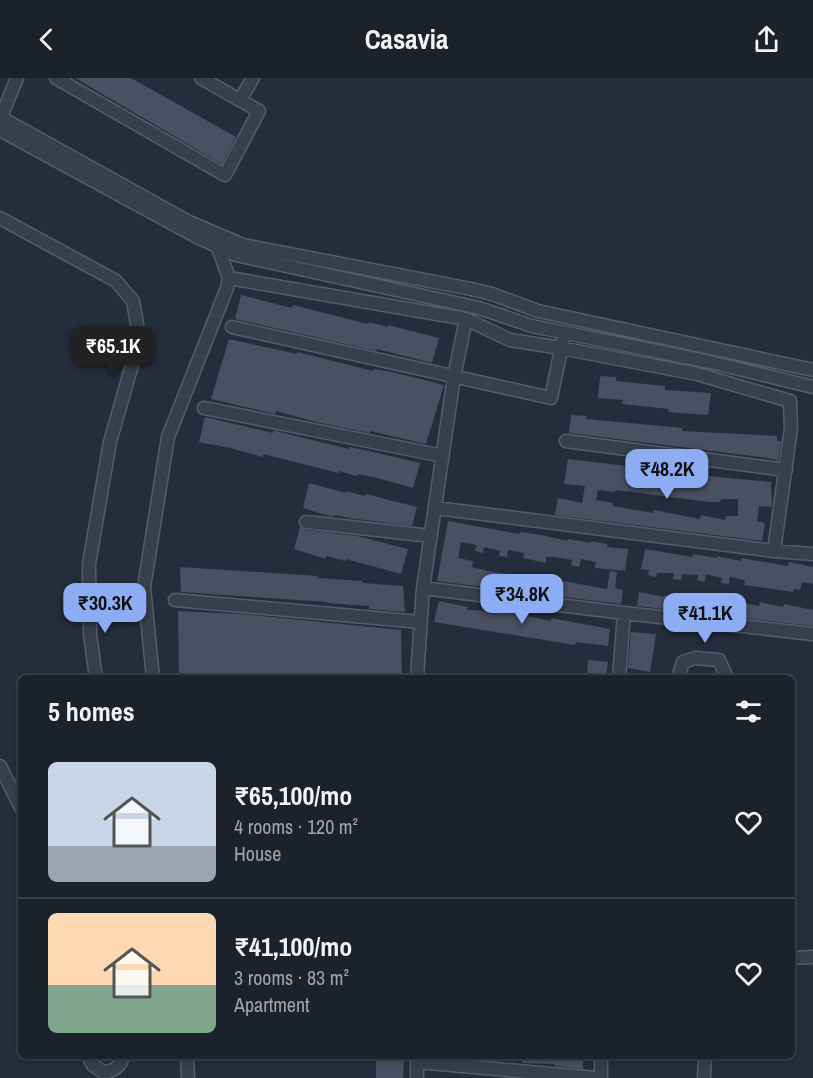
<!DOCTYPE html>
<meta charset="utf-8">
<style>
body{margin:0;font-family:"Archivo Narrow",sans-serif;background:#242a34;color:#f1f3f6;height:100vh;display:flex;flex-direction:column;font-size:22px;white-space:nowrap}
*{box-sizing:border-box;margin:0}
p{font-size:20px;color:#a0a4a9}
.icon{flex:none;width:33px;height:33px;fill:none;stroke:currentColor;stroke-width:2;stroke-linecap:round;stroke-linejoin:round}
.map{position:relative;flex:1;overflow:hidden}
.side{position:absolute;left:18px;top:597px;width:777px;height:384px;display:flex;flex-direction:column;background:#1b222c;border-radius:9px;box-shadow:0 3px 9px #0003,0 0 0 2px #393f48}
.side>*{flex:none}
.price{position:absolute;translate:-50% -51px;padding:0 14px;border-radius:12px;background:#8cadf3;color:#111;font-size:20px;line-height:39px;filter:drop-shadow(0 2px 3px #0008)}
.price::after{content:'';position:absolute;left:50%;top:36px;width:18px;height:14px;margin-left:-9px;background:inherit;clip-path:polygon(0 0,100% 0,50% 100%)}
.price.current{background:#222;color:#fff}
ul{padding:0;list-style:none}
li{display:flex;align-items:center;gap:18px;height:150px;padding:0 30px}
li+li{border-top:2px solid #393f48}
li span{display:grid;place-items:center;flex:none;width:168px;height:120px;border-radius:9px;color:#555}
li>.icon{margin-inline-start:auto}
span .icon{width:72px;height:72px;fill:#fffc;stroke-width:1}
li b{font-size:26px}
h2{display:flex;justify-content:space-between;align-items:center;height:72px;padding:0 30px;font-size:26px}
header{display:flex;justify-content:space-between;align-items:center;height:78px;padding:0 30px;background:#1b222c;font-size:27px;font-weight:700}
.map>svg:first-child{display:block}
.building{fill:#485062;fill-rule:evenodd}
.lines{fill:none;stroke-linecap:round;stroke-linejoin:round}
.minor-casing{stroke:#565d69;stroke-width:15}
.minor{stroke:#383f4c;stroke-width:12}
</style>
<header><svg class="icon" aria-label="back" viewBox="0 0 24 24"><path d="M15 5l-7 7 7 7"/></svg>Casavia<svg class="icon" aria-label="share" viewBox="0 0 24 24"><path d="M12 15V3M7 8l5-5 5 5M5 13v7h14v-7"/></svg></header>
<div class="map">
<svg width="813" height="1000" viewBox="0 0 813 1000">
<rect width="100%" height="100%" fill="#242d3b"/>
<path class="building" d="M75 0H131L236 59 222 86Z
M241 217 292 230 293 227 368 246 369 244 388 249V247L439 260 432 285 377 271 376 273 235 241Z
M229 261 297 276V274L373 293V291L392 294 444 307 426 366 370 353 369 355 316 344 276 333 275 336 211 321Z
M600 298 616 299V303L665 308V312L711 315 708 337 668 334 669 331 622 326 623 322 598 320Z
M571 337 587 338 586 341 683 350 682 353 777 358V363H781L778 383 768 380 569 355Z
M205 339 273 355 274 352 280 354 349 371 350 369 369 373 420 385 413 410 377 400 358 396 357 398 339 393 338 395 263 376V379L230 370 199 364Z
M568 381 653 391V393L771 404 772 429 759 428 757 443 765 445 762 463 555 437 558 420 582 425 585 408 564 406ZM598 412 615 414V412L710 424H720L721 421H738V438H726L725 442 701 437 700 441 654 432 653 435 629 431 613 428V425L596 422Z
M309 405 346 415V413L365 418 366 416 417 429 412 448 349 440 335 437 332 439 303 430Z
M448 443 519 456 520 454 542 457 567 463 568 461 591 465V463L607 466V469L628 471 625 493 595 490 596 484 581 481 579 489 571 487 572 482 555 479H546V485L523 480 524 475 508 472 507 479 499 478 500 473 484 469 483 475 475 473 476 467 461 464 458 480 473 483 472 489 488 493 536 500V498L607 511 610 493 617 494 615 510 623 512 621 526 437 503Z
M300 449 305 452 357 458 408 471 401 496 346 481 345 483 326 478V481L294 471Z
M645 471 692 479 693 476 717 480V478L741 483V480L788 488 789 484 813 489V506L802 504 800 512 794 511 793 514 744 507 745 502 730 499 729 506 721 505 722 500 706 496 705 504 697 502 698 497 682 496 681 502 673 501 674 495H657L656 499 648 497 649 492 641 491Z
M180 489 318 498V500L362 503V505L403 508 405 534 369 531V528L327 525V524L181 514Z
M639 514 664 519V517L687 522V519L735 527V523L759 528 760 524 783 529 784 526 813 532V548L637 528Z
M439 523 468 529 467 532 509 534 551 543V540L610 551 608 568 576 564 575 567 434 544Z
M178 533 241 536 401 552 402 600H226L179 597Z
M631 554 656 556 650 594 628 590Z
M588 582 608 584 606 600H587Z
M522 978H583V991L555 988V986L522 985Z
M376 981H404L403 1000H376Z"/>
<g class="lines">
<defs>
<path id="minor" d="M56 0 225 97 259 33 201 0
M240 22 253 0
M0 39 189 144 243 167 471 211 492 216 538 233 813 292
M1 46V39L17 0
M0 52 195 158 236 177 479 230 532 248 710 284 813 309
M0 140 116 203 133 223 137 246 138 266 110 364 89 486 90 556 96 600
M229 200 466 241 510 262 561 270 697 296 790 323 791 350 774 473 436 430
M232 249 551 320 563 262
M204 330 443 378
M566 363 786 392
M306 444 431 458
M774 473 813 476
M423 510 624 535 813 556
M175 522 420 544
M153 600 144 509 168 359 227 210 229 200 217 167
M417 600 423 510 454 299 466 241
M619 600 624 535
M678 600 683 584 695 580 719 582 727 600
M0 688 21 730
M792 880 813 879
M88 978 93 987 103 994C113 994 121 988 123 978
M187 978 188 1000
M417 978V1000
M417 984 596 1000
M601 1000V978
M704 1000 705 978"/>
</defs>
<use href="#minor" class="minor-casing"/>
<use href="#minor" class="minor"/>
</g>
</svg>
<b class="price current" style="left:113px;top:299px">₹65.1K</b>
<b class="price" style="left:667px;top:422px">₹48.2K</b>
<b class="price" style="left:522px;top:547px">₹34.8K</b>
<b class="price" style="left:105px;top:556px">₹30.3K</b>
<b class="price" style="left:705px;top:566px">₹41.1K</b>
<section class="side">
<h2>5 homes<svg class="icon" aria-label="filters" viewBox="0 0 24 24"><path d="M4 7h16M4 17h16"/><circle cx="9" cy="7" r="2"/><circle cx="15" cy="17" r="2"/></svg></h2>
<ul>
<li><span style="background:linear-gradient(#c9d6e8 70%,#9aa5b1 0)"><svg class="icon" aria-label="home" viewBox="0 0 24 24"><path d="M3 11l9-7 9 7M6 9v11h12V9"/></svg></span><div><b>₹65,100/mo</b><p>4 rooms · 120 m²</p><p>House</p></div><svg class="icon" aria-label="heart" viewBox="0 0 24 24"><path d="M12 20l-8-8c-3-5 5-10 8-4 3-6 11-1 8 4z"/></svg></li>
<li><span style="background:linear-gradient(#ffd9b3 60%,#7fa58c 0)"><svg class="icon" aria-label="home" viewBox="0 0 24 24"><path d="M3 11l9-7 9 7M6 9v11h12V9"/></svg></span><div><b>₹41,100/mo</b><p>3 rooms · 83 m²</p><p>Apartment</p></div><svg class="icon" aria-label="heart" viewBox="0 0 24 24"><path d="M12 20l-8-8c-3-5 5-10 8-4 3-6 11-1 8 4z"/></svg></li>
</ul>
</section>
</div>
